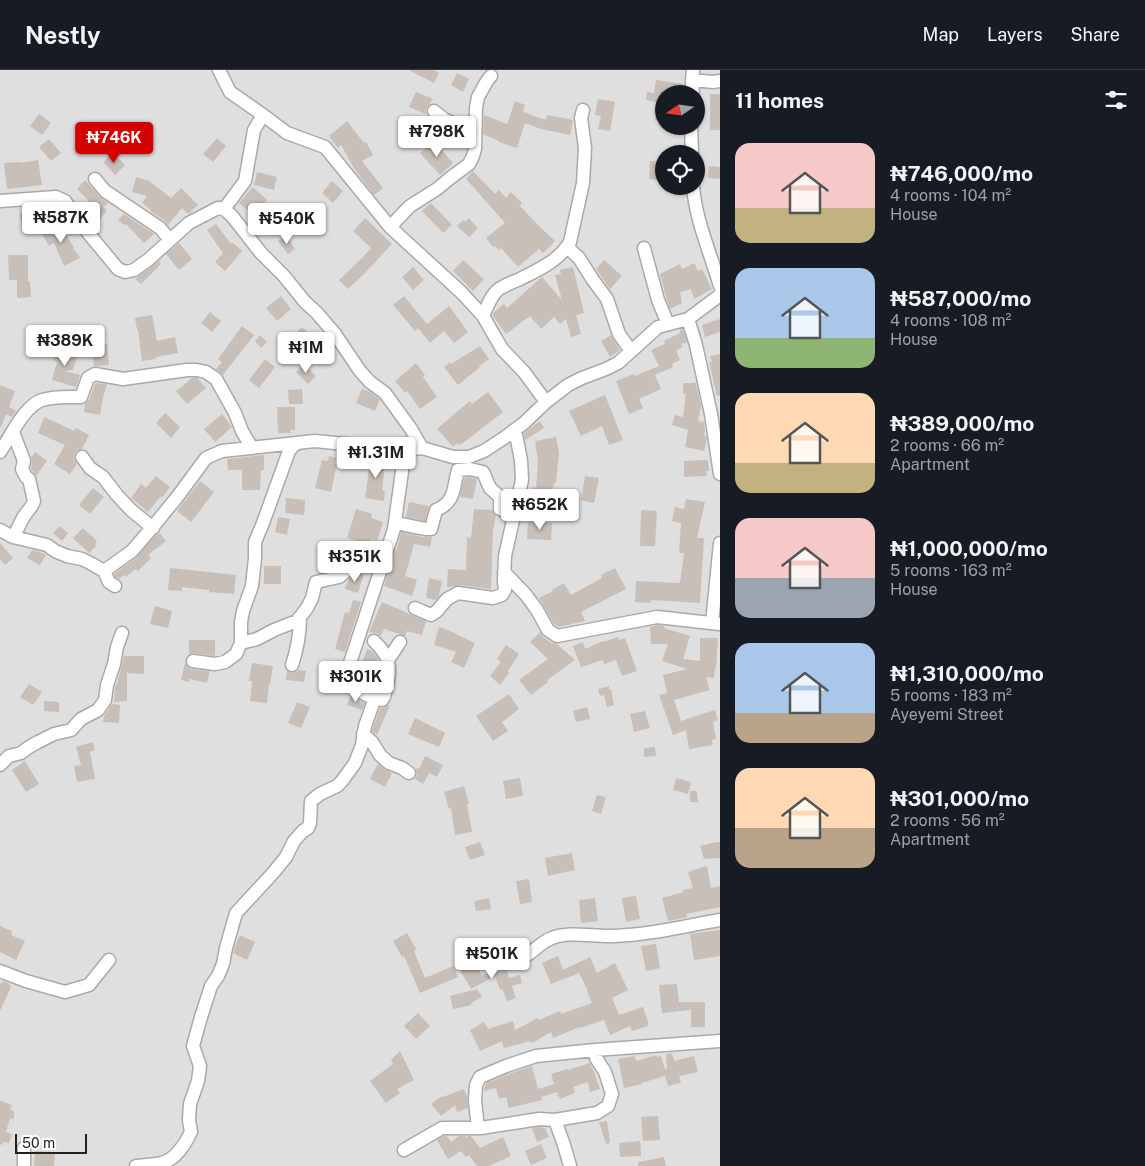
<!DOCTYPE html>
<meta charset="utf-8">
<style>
body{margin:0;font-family:"Public Sans",sans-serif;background:#20242c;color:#f1f3f6;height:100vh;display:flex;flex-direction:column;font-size:19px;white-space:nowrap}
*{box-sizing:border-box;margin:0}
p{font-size:16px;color:#9ea1a6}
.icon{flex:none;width:28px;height:28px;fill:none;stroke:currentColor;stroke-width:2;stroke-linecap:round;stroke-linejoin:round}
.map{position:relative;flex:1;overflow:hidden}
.side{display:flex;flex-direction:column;background:#171b24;width:425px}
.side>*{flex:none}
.needle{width:32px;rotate:257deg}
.fabs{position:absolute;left:655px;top:15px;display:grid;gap:10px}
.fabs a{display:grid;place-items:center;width:50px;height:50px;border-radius:50%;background:#171b24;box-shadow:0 1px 4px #0004;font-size:25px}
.scale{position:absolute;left:15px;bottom:12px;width:72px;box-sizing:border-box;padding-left:5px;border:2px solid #222;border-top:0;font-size:14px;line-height:18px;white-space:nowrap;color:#222;-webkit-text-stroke:4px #fff;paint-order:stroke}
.price{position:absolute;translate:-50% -42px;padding:0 11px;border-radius:5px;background:#fff;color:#222;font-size:16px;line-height:32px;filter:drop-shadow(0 1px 2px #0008)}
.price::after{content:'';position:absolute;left:50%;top:30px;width:15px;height:11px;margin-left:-8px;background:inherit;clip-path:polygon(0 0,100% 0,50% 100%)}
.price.on{background:#d40000;color:#fff}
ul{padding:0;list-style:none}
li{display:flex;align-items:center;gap:15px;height:125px;padding:0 15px}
li span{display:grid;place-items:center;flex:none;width:140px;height:100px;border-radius:15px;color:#555}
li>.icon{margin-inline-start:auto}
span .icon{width:60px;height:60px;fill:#fffc;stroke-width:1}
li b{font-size:21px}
h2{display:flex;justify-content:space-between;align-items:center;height:60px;padding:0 15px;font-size:21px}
header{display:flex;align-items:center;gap:30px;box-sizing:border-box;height:70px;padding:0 25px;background:#171b24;border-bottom:1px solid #363941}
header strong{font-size:24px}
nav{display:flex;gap:28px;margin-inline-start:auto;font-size:18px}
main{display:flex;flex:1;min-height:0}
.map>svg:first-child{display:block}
.residential{fill:#e0dfdf;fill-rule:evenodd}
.building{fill:#c7bfb8}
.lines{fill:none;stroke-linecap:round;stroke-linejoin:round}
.minor-casing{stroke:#a9a9a9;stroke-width:15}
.minor{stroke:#fff;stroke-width:12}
</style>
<header>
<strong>Nestly</strong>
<nav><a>Map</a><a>Layers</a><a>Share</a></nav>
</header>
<main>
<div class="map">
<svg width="720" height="1096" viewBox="0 0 720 1096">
<rect width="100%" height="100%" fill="#f2efe9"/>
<path class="residential" d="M0 0H720V1096H0ZM664 24H696V56H664ZM664 84H696V116H664Z"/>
<path class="building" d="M409 0H434L439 3 434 13Z
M457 3 469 9 463 22 451 15Z
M656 10 683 14 681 24 663 21 660 33 646 30 647 22 654 23Z
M416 22 433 29 426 39V44L409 37Z
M710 24H720V60H710Z
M598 29 615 32 610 61 598 59 601 46 595 45Z
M515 31 525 35 523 42 546 50 547 45 573 50 570 65 541 59 525 53 517 78 499 72V71L483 64 484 45 507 54Z
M657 37 664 38V51L655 50Z
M39 44 51 53 42 65 30 56Z
M347 51 364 73 366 72 373 85 362 91 383 118 374 125 355 100 341 75 338 78 329 66Z
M217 68 226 76 213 92 203 84Z
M49 69 61 83 51 91 39 77Z
M434 71 453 93 440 105 420 83Z
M113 83 125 95 115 105 103 92Z
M38 90 42 115 7 119 4 93 20 92V93Z
M650 91 664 92V110L649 109Z
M709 96 720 97V109L708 108Z
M473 101 495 124 499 120 506 128 511 122 522 133 520 136 537 154 555 171 543 183 539 179 518 197 501 178 499 180 495 176 493 177 486 168 505 153 466 109Z
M257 102 277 107 274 120 254 115Z
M136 107 149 111 171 128 181 118 198 135 188 144 182 138 168 155 165 151 150 141 151 140 142 133 147 126 132 122Z
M85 110 99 126 108 133 103 137 106 139V142L97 152 82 138 89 131 77 119Z
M332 111 343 121 333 133 322 123Z
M253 117 267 130 253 145 239 133Z
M431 133 452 155 443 163 422 141Z
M28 143 31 160 23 161 20 144Z
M124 144 154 164 144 173 126 154 124 155 118 150Z
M365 148 392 174 365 203 348 219 339 210 362 188 371 178 353 161Z
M469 148 478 158 469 167 457 156 463 150 465 152Z
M60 153 74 178H73L77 183 80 188 64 196 54 173 49 176 42 163Z
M216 154 231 174 232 172 242 181 225 201 215 192 223 183 207 160Z
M286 165 295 179 288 184 278 171Z
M179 173 192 189 179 200 166 184Z
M8 185H28V211H30L31 227 17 228V210H9Z
M463 190 484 209 473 221 453 201Z
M604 190 622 206 610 219 596 199Z
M159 191 161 194 141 214 135 209Z
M694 193 698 201 702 199 712 219 694 229 691 219 680 222 682 233 670 239 666 227 660 204 680 194 682 199Z
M413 197 424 210 413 220 402 207Z
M573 197 584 243 576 245 581 264 571 267 566 249 560 254 554 247 541 259 530 246 506 264 492 245 494 242 504 234 507 238 542 207 562 230 555 205 561 204 560 200Z
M281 226 291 239 277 251 266 238Z
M404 226 427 254 449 236 468 262 454 273 444 261 430 273 418 258 415 261 393 235Z
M210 242 221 251 212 262 201 253Z
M152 245 157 271 175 267 178 283 156 287V289L142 291 138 260H137L135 248Z
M720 249V262L705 267 702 255Z
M242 256 254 265 223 305 216 299 222 292 218 289Z
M302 257 313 268 302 279 291 268Z
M683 259 687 272 681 274 683 277 676 280 680 290 672 294 673 297 655 305 661 319 639 329 643 338 629 344 616 311 634 304 635 306 659 296 651 280 665 274 664 271 680 263V260Z
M260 265 267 272 261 278 255 271Z
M611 265 620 280 610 287 601 271Z
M107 274 109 295 94 296 92 276Z
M480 276 489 289 479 296 480 297 458 315 444 297 450 292 451 294Z
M57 277 78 283 73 300 65 301 80 305 76 317 52 310 57 292 53 290Z
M720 284V325L717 326 709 292H712L710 286Z
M265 289 275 297 259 318 249 310Z
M416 293 425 305 423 307 437 327 420 339 407 321 405 323 395 311Z
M304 294 316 306 308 314 296 302Z
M192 308H197L206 318 187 334 176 321Z
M96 313 107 314 103 328 100 345 84 342 85 334 89 330 95 314Z
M683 313H696L701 335 698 351 704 352 705 361 704 365 706 366 707 369 704 381 685 377 688 360 672 355 675 345 683 347 686 324H683Z
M0 315 15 321 9 337 16 341 12 347 6 344 1 357H0Z
M302 319 303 334H289L288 320Z
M362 319 370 322 380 329 375 341 356 333Z
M488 322 503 342 463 373 459 375 457 373 453 377 437 359 453 345 470 331 472 334Z
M605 325 623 370 609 375 602 356 581 366 569 341Z
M277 337H295V360H290L291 363H278Z
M165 343 180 357 171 368 156 353Z
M222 344 232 357 215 372 204 359Z
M44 347 74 361 76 358 89 365 82 379 78 380 75 383 74 388 77 394 70 404 54 394 65 375 38 363Z
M540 351 544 358 525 370 524 363Z
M556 367 559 383 556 413H554L549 438 530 434 533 417 536 418 538 391 535 371Z
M35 382 47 391 36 406 31 398 32 392 31 388Z
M264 385V400H261L260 420H242V400H228L227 389Z
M371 385 386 387 382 420 385 421 384 431 365 428Z
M329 386 336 388 335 393 337 394 331 422 315 418 322 390 328 391Z
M708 390 709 401H706L707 406 684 407V391Z
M156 406 170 417 162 428 161 426 148 442 131 428 141 414 146 418Z
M585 406 599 408 594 433 581 430Z
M469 407 477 409 473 429 460 427 464 408Z
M200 411 214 422 191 452 177 441Z
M93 418 104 427 90 444 79 435Z
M286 428 305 430 304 445 285 443Z
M686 429 705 432 697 468H704L700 533 651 530V533L635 532 636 511 680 513 684 483H679L681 453 672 451 675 437 684 439Z
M409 432 429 436 425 451 406 447Z
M356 439 372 444 371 448 383 452 377 471 372 469 370 475 347 468Z
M474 439 492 440 496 446 493 461 491 519 459 515 452 517H447L448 499 466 500 467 467 471 468Z
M641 440 657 441 655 476H640Z
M278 447 290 449 287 465 275 462Z
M528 452 552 453 551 470 527 469Z
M60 456 68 463 62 471 53 463Z
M83 458 97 471 95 474 96 476 89 483 73 468Z
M401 462 422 467H432L430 477 414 474 405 506 417 510 412 526 384 516 395 481 396 482Z
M160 463 166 471 148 485 151 488 138 501 135 499 126 507 124 505 119 509 115 507 114 504 137 487 154 467Z
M0 473 13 488 5 495 0 489Z
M32 480 43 483 46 485 40 495 27 488Z
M264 496H281V514H264Z
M170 498 236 505 234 524 209 522V520L182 517V521L168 520Z
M615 498 626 519 581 542 585 551 559 557 554 554 539 528 553 521 552 520 564 513 571 525 602 508 601 505Z
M358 502 364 504 358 523 345 519 348 510Z
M429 508 442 511 439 526 436 530 426 528Z
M353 530 361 532 345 582 335 579 345 542 349 543Z
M382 532 426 551 422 565 407 561 405 566 384 559 381 566 377 563 369 562Z
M155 536 172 541 168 558 150 554Z
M657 555 664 556V558L690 566 683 589 700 591V568H718L716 598H715L714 608 706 607 710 620 674 630 681 651 715 640 718 650 713 652 716 669 712 670 713 675 689 679 686 660 673 665 659 625 667 623 663 605 687 599 662 591 668 574H651L650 557Z
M439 557 448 560 475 573 464 598 451 592 456 582 434 575Z
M540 562 543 567 552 573 557 574 575 590 547 610 548 612 531 625 519 610 548 589 530 572Z
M618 567 619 570 625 568 637 601 622 606 616 590 604 594 603 590 581 597 573 576 583 572 585 579 603 571V572Z
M189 570H215V586L194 583 189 584Z
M506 575 519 584 508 601 509 603 500 615 490 606 501 592 497 589Z
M367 579 372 581 378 588 373 600 361 595Z
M124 586H144V604L127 603V631L114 632 115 617 117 614Z
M185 593 188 597 191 599 210 601 207 613 189 609V612L181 610Z
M252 593 273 596 270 614H269L267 633 250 631 252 611H249Z
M298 601V600L306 601 304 612 286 610 287 601 293 603Z
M29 614 42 622 33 635 20 627Z
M609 616V619H611L614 635 607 637 604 625 600 626 598 619Z
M351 624 357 630 365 633 362 640 347 635Z
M509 624 519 639 502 652 508 661 493 671 476 646Z
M44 631 59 632V642L44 641Z
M297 632 310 637 301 658 288 653Z
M112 634 120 635 119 653 103 652 104 646Z
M389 635H390L377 665 372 661 380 638H384Z
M587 637 590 649 576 652 573 641Z
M645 641 650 658 634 662 630 644Z
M415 648 445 663 439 677 408 664Z
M93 672 95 680 90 682 95 709 77 712 74 696 81 695 76 677Z
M655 677 656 686 644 687V678Z
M425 686 443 695 437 707 429 703 423 714 415 709 417 704 416 699 417 698 419 699Z
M25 691 39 714 26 722 12 700Z
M378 694 386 700 392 703 385 717 370 709Z
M520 708 523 726 506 729 503 711Z
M676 708 691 712 688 724 673 720Z
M464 716 469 733 467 734 472 762 455 765 451 738 449 739 444 722Z
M690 721H697L698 732H690Z
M597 725 606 727 601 744 592 741Z
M480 772 485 785 470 790 465 777Z
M720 772V788L704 789 700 776 711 773Z
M572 783 575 800 548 806 545 788Z
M707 796 711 818 720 816V837L686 844 687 847 668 851 662 828 684 822 683 820 693 818 688 802Z
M529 809 532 832 520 834 516 811Z
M636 826 640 849 626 852 622 828Z
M489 828 491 839 476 841 474 831Z
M595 828 598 851 581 853 579 830Z
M0 856 12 861 11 865 25 871 16 890 0 882Z
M720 860V886L694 890 690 864Z
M407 863 416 879 414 881 425 908 453 896 458 907 420 923 404 886 402 887 393 871Z
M240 865 255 872 247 890 233 883 235 876Z
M656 874 660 898 646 901 641 876Z
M558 886 563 900 590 887 597 903 615 893 628 920 612 928 619 945 643 937 648 952V956L632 961 630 956 610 965 604 950 580 958V957L553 968 551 962 532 973 530 971 504 978 502 971 480 981 470 960 484 952 488 959 513 951 515 960 538 948 539 950 560 941 561 944 592 933 587 921H588L579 903 551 914 542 893Z
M474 893 482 905 495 901H507L509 908 520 905 522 913 512 916 516 928 507 931 502 919 500 920 495 906 471 919 460 900Z
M4 911 8 913 11 917 0 941V914Z
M677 914 679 932H705V957H691V940L662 943 659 915Z
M477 919 482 927 471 933 472 935 453 939 450 926Z
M418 943 430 956 416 969 404 956Z
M400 981 414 1010 397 1019 400 1023 386 1033 370 1011 393 994 391 990Z
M672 983 674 991 694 986 698 1002 679 1006 681 1013 668 1016 665 1006 641 1013 642 1014 624 1018 618 989 635 986 636 991 657 985V987L661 986 665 999H667L666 984Z
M590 993 593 999 600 1019 590 1022 588 1012 573 1017 575 1023 560 1029 557 1022 541 1027 542 1030 509 1038 506 1027 499 1029 496 1018 484 1021 486 1013 509 1004 532 996 538 1019 554 1014 551 1004 567 999 568 1000Z
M464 1019 467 1026 468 1038 457 1042 455 1035 441 1046 431 1034 442 1026 443 1027Z
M0 1031 12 1035 10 1039 14 1041V1049L10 1048 6 1062 12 1064 9 1073 3 1072V1075L0 1074Z
M658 1046 660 1070 643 1071 641 1047Z
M607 1051 610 1073 606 1074 599 1052Z
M539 1057 545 1058 549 1067 537 1072 532 1058Z
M444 1066H447L451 1072 459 1066H465L466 1068 468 1066H471L480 1078 503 1067 511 1086 489 1096H477L469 1085 466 1087 461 1081 448 1089 437 1070Z
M640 1071 641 1086 620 1087 619 1073Z
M541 1074 547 1088 531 1095 525 1081Z
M35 1081 55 1082 54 1096H34Z
M664 1087 666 1096H638V1092Z"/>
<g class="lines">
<defs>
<path id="minor" d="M219 0 230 22 263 45 254 60 245 111 224 139
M692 10 713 12 720 11
M693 24 692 12 693 0
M434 41 444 49 464 59 475 72
M263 45 287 63 325 77 390 157 462 223 483 246 502 279 524 302 546 332
M691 56 692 84
M95 109 105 121 160 158 170 170
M693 116C695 148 711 185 720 216
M0 131 56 127 65 131 89 164 118 199 125 202 134 200 148 190 189 153 218 138 224 139 232 146 261 183 284 206 305 232 317 243 335 264 360 301 370 312 385 323 411 359 422 378
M390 157 410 136 437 119 449 109 469 94 473 86 475 79 476 38 478 27 487 11 491 6
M567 177 579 188 593 210 607 229 619 264 631 281
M644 178 658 230 668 254
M483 246C487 237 491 225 499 219 505 215 513 212 520 209 538 200 560 190 570 172L583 113 585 78 581 48 583 40
M688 249 696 275 711 344 720 404
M13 362 24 391 22 399 26 407 29 409 34 431C32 438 26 442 23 448 19 455 17 461 13 467
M0 382C11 366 24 336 42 330 54 326 68 327 81 327L88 308 95 304 123 309 187 300H197L206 302 216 309 235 343 242 361 252 378
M82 387 90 398 103 407 117 425 131 440 153 458
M395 453C405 454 423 460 431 459L436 440C456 432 453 417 458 400L470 399 483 402 490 418 500 427V439L514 446
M0 460 13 467 47 475 55 481 67 486 82 489 92 494 104 501 109 512 115 516
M104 501 132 481 151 459 178 426 206 388 222 381 315 371 405 380 422 378 453 387H469L484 381 504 368 524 353 546 332 568 315 582 308 606 299 618 293 658 257 688 249 720 225
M504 502 526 525 537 540 548 560 557 566 657 547 720 554
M415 538 431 545 437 541 447 529 458 523 493 528 502 525 505 520 504 511 505 486 522 410 521 390 515 360
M712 553 720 473
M374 571C394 590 391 603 384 627L382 630C359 625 348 617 350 593L394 459 405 380
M241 573 257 569 274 560 297 551 307 538 312 528 316 512 339 507 355 494 388 477
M388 590 400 572
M193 591 215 594 225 592 236 584 241 573V552L243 541 252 516 255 488V472L263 453 289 381 294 375 299 373
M292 595C297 580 300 563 300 547
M363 664 372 672 380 685 389 693 402 698 409 703
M0 695 9 686 21 683 29 677 38 672 54 664 71 660 81 649 98 640 105 630 107 615 114 594 117 577 122 563
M482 890C502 895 513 895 530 883 537 878 543 871 552 868 569 861 594 867 613 866 649 865 685 856 720 850
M0 901 26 911 65 922 89 915 109 890
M555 1050 564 1075 570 1096
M478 1058 475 1031 476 1015 480 1007 506 996 536 986 595 980 720 971
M404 1080 442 1058H481L539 1049 555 1050 597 1043 608 1036 612 1024 605 1002 596 988 595 980
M24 1096V1078
M136 1096C144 1095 153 1095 161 1093 176 1090 185 1074 191 1062L189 1050 190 1034 198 1011 200 996 193 976 201 947 211 916 218 906 223 894 226 878 236 843 273 803 286 787 294 771 303 761 308 758 310 753 311 731 320 724 337 716 342 711 355 693 362 675 365 656 375 628"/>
</defs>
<use href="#minor" class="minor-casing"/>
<use href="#minor" class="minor"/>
</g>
</svg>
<div class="fabs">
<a><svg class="needle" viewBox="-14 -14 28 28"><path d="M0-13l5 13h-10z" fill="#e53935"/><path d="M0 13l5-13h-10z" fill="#9ea1a6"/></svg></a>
<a><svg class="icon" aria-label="locate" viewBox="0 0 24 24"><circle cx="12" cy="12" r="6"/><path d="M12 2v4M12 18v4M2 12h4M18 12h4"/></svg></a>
</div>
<div class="scale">50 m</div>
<b class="price" style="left:437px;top:88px">₦798K</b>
<b class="price on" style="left:114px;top:94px">₦746K</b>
<b class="price" style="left:61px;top:174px">₦587K</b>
<b class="price" style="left:287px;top:175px">₦540K</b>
<b class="price" style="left:65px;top:297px">₦389K</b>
<b class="price" style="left:306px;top:304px">₦1M</b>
<b class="price" style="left:376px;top:409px">₦1.31M</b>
<b class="price" style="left:540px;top:461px">₦652K</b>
<b class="price" style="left:355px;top:513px">₦351K</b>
<b class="price" style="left:356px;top:633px">₦301K</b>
<b class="price" style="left:492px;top:910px">₦501K</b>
</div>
<section class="side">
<h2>11 homes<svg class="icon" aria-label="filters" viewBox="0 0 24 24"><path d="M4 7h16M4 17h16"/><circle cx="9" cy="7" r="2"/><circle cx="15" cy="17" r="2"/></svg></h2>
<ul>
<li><span style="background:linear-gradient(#f6c9c9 65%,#c2b280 0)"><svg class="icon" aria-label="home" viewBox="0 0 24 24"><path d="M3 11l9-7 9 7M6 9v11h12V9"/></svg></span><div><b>₦746,000/mo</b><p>4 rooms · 104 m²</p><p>House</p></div></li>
<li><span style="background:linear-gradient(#a9c7e8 70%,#8fb573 0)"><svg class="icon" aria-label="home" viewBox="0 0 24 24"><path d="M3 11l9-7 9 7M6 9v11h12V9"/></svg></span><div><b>₦587,000/mo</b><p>4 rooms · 108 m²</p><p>House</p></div></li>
<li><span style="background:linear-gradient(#ffd9b3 70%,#c2b280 0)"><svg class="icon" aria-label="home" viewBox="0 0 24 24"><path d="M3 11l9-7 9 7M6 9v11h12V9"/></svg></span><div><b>₦389,000/mo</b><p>2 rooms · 66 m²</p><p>Apartment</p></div></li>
<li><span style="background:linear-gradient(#f6c9c9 60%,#9aa5b1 0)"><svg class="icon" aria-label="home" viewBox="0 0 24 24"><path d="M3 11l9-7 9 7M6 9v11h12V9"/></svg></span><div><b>₦1,000,000/mo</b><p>5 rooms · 163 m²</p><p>House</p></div></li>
<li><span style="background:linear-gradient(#a9c7e8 70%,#b9a48a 0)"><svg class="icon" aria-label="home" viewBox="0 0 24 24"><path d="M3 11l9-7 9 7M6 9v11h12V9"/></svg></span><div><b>₦1,310,000/mo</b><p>5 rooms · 183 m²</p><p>Ayeyemi Street</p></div></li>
<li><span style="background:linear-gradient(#ffd9b3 60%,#b9a48a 0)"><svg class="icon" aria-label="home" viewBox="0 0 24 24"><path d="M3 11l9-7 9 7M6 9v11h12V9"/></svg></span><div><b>₦301,000/mo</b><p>2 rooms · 56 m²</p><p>Apartment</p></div></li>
</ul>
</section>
</main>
